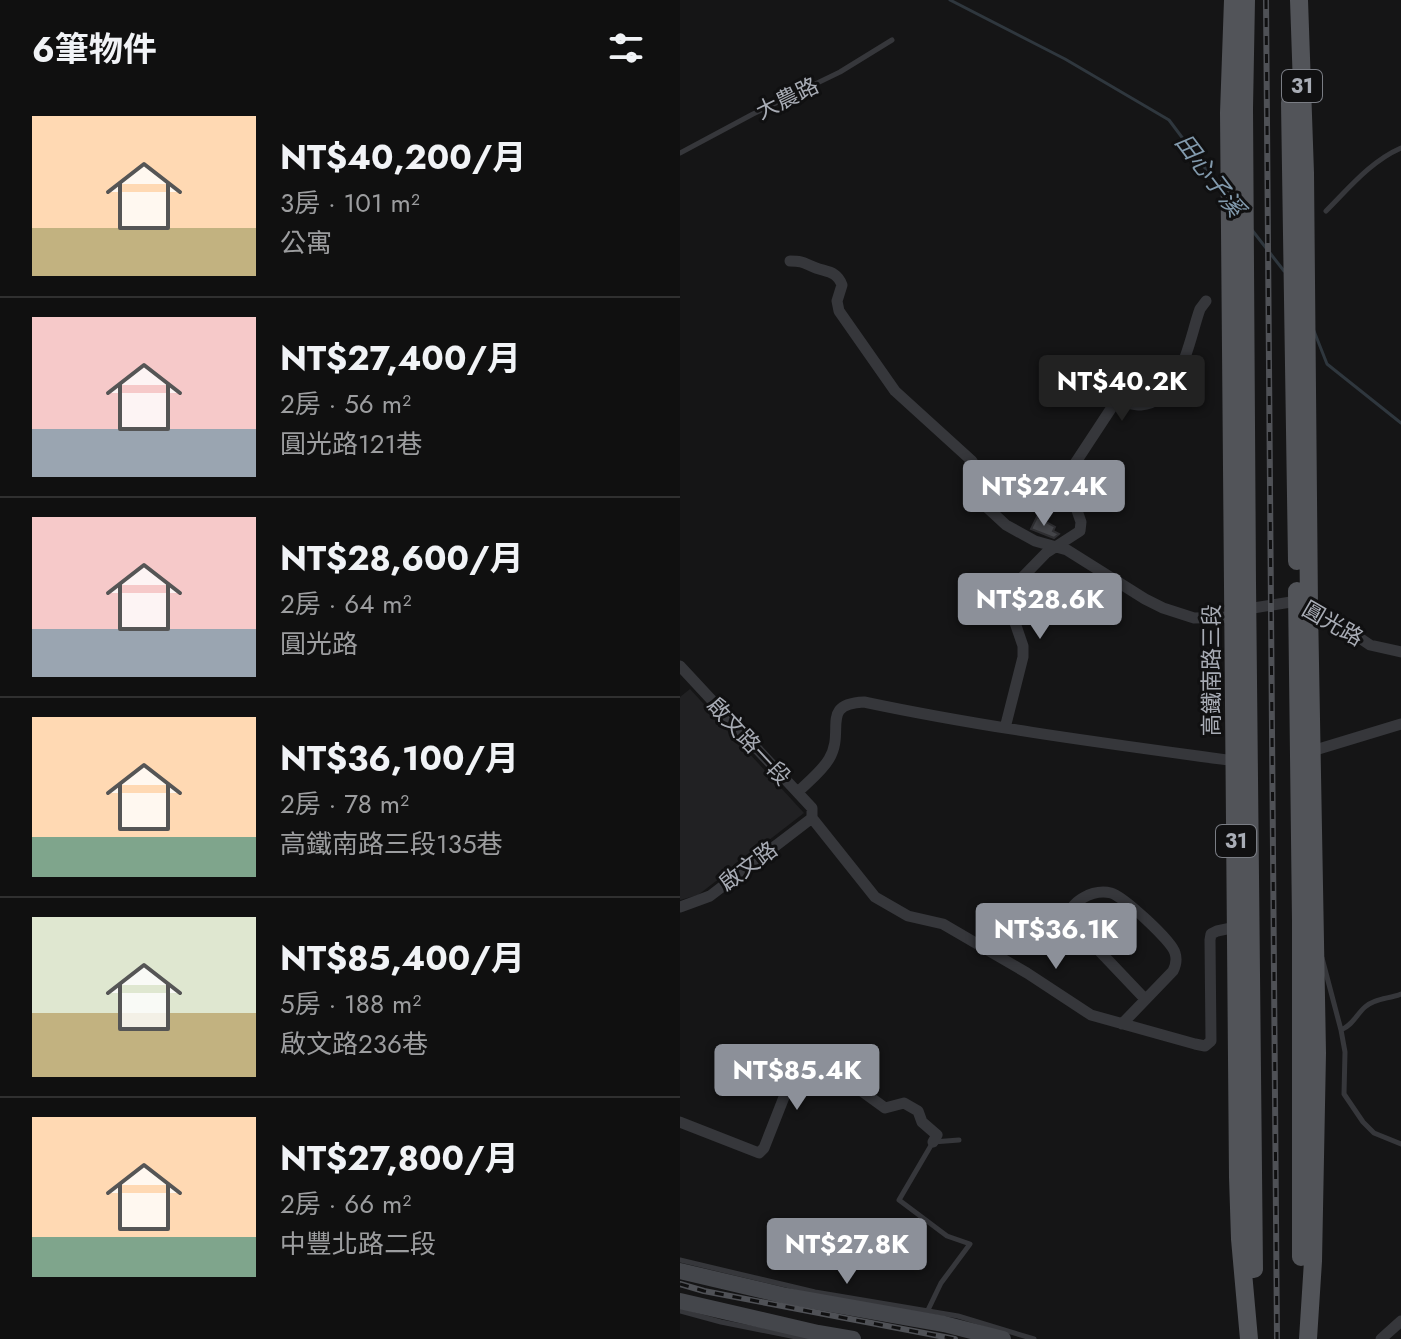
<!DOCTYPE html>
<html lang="zh-TW">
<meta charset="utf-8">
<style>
body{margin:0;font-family:Jost,"Noto Sans TC",sans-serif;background:#1e1e1e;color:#f1f3f6;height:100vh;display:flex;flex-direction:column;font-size:30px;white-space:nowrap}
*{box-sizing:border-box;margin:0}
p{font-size:26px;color:#9c9d9f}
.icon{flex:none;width:44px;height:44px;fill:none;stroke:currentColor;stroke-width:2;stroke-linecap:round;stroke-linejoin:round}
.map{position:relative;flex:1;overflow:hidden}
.panel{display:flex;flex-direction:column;background:#101010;width:680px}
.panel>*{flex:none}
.price{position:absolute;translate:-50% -68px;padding:0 18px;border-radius:8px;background:#8c9099;color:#fff;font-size:26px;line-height:52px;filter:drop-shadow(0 2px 4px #0008)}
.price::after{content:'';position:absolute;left:50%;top:48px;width:24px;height:18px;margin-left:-12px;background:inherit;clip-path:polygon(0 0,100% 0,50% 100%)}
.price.on{background:#222;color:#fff}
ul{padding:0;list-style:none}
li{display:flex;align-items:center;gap:24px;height:200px;padding:0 32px}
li+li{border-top:2px solid #303030}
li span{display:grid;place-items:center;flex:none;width:224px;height:160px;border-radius:0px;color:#555}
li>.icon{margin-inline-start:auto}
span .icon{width:96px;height:96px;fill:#fffc;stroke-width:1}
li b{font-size:34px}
h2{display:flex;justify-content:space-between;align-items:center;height:96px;padding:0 32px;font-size:34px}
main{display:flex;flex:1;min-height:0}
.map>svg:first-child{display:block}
.built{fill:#212123}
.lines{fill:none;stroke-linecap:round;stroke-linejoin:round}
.stream{stroke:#2f373e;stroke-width:3}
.building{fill:#444549;stroke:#2f2f32;stroke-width:2}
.lane{stroke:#36373b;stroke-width:5}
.street{stroke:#36373b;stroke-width:11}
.secondary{stroke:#44464b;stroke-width:16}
.primary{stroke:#525459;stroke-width:18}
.rail-casing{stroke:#4f5156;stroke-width:6}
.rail{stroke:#101011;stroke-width:3;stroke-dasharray:9;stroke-linecap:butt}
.labels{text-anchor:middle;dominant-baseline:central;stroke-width:6;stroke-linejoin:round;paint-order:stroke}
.shield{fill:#101011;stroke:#7a7d84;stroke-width:2}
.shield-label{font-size:20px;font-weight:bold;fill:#a8acb5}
.street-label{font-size:22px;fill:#a8acb5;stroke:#101011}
.water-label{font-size:24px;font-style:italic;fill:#829aad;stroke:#101011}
</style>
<main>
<section class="panel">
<h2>6筆物件<svg class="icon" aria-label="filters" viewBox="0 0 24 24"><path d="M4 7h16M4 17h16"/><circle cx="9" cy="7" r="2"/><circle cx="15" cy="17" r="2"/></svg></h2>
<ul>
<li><span style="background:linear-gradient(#ffd9b3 70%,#c2b280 0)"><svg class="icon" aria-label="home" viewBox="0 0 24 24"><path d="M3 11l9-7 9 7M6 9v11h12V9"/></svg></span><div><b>NT$40,200/月</b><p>3房 · 101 m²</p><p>公寓</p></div></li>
<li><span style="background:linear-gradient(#f6c9c9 70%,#9aa5b1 0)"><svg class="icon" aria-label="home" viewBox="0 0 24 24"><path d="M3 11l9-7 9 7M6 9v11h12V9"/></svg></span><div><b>NT$27,400/月</b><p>2房 · 56 m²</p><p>圓光路121巷</p></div></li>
<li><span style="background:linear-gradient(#f6c9c9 70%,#9aa5b1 0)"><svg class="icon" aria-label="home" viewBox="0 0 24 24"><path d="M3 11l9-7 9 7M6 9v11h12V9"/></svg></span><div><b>NT$28,600/月</b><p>2房 · 64 m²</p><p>圓光路</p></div></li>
<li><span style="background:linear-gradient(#ffd9b3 75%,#7fa58c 0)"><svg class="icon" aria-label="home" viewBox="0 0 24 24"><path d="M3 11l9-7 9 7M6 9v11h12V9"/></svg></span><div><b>NT$36,100/月</b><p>2房 · 78 m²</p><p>高鐵南路三段135巷</p></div></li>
<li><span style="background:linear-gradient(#dfe7d0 60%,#c2b280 0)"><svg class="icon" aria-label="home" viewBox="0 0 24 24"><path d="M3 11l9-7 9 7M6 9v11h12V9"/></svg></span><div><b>NT$85,400/月</b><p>5房 · 188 m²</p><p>啟文路236巷</p></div></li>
<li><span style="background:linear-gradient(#ffd9b3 75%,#7fa58c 0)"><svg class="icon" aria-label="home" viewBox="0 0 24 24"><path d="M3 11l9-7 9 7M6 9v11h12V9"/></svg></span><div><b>NT$27,800/月</b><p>2房 · 66 m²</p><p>中豐北路二段</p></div></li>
</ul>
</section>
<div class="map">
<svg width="721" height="1339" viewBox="0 0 721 1339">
<rect width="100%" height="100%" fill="#151516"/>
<path class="built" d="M10 689 124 813 18 895 0 900V697Z"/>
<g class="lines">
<path class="stream" d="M270 0 385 59 489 120 543 192
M572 230 604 271
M634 331 647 364 721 423"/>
</g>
<path class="building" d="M357 517 375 527 373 531 379 534 374 538 351 529Z"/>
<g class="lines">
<path class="lane" d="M0 153 73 114 160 72 212 40
M646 211C669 188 691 161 721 148
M642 958 661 1030 665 1052 664 1094 683 1122 694 1133 721 1144
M661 1030C673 1025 676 1015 685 1007 695 998 709 999 721 994
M0 1260 135 1292 278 1316 354 1339
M248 1310 261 1283 290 1244 267 1236 219 1200 253 1142 279 1140
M0 1311 41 1322 126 1339"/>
<path class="street" d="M110 261C124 261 123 263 136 268 147 272 157 271 162 285L157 301 159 311 215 391 292 461 295 468 293 486 300 501 326 525 355 541 387 550 465 599 483 608 514 618 554 617 567 609 617 601 643 613 690 645 721 652
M0 666 132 808V818
M325 728 343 657V646L332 614 334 586 366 553 400 531 401 522 393 499 390 471 436 401C444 402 453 405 461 405 501 402 509 339 520 309L526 301
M632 751 721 724
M118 792C128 782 142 771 149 759 166 731 139 704 184 702 307 728 431 744 555 761
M132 818 195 897 228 916 263 924 347 973 411 1015 515 1044 525 1046 531 1041 530 940 531 934 537 931 556 927
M0 907 30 896 132 818
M442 1024 493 971C496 965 497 959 495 953 492 941 443 896 431 893 414 889 388 901 389 919L465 999
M0 1122 79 1153 84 1148 119 1059 160 1070 168 1081 205 1108 224 1103 238 1111 242 1122 257 1135 253 1142
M701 1339 721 1321"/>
<path class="secondary" d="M0 1271 106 1296 264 1324 323 1339
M0 1301 138 1333 173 1339"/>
<path class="primary" d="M553 0 549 113 558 1177 560 1239 569 1339
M566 0 564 108 567 582 574 1269
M619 0 625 173 629 607 637 1053 633 1261 628 1339
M610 103 617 561
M617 591 621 921V1257"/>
<defs>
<path id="rail" d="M586 0 597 1339
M0 1284 24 1291 275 1339"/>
</defs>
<use href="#rail" class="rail-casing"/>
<use href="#rail" class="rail"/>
</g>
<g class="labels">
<g class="shield">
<rect x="602" y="70" width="40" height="32" rx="6"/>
<rect x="536" y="825" width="40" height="32" rx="6"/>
</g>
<g class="shield-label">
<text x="622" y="86">31</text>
<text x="556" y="841">31</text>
</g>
<g class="street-label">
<text transform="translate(107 98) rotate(-26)">大農路</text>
<text transform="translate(653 623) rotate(30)">圓光路</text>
<text transform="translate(531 670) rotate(-90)">高鐵南路三段</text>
<text transform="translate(69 741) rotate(47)">啟文路一段</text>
<text transform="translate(68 866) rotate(-37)">啟文路</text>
</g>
<g class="water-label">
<text transform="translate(530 175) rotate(53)">田心子溪</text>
</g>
</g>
</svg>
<b class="price on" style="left:442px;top:423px">NT$40.2K</b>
<b class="price" style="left:364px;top:528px">NT$27.4K</b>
<b class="price" style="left:360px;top:641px">NT$28.6K</b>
<b class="price" style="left:376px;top:971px">NT$36.1K</b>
<b class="price" style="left:117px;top:1112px">NT$85.4K</b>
<b class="price" style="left:167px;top:1286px">NT$27.8K</b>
</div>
</main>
